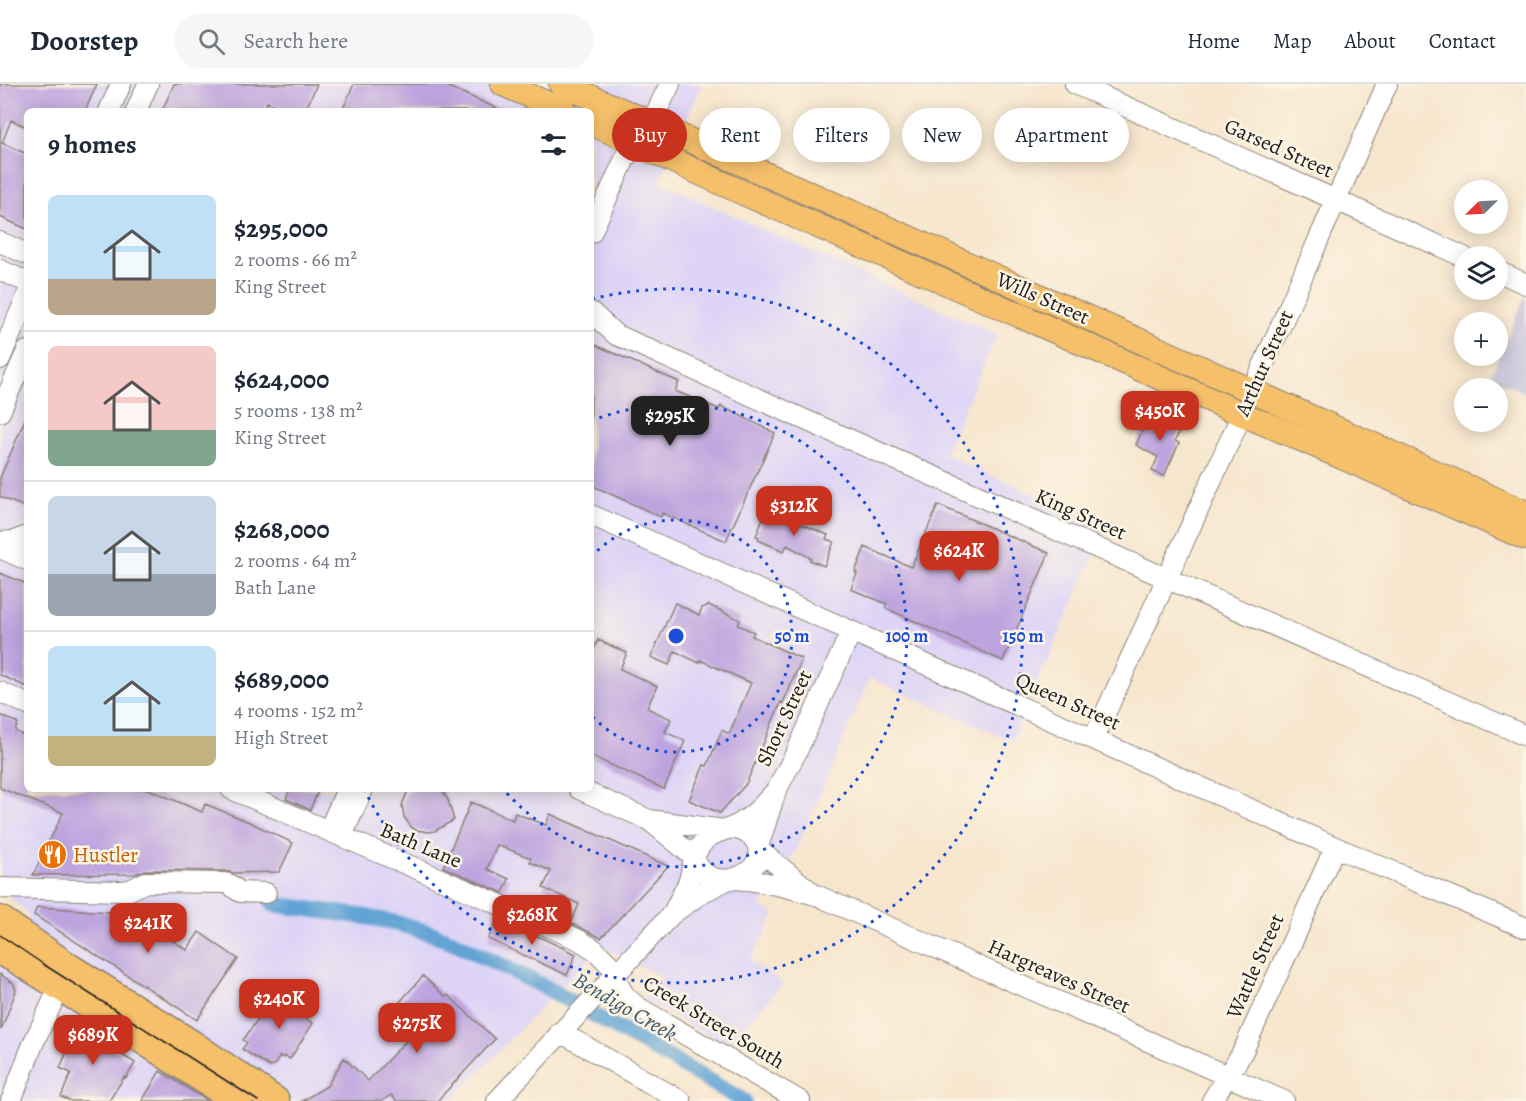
<!DOCTYPE html>
<meta charset="utf-8">
<style>
body{margin:0;font-family:Alegreya,serif;background:#f6f6f7;color:#1f2937;height:100vh;display:flex;flex-direction:column;font-size:22px;white-space:nowrap}
*{box-sizing:border-box;margin:0}
p{font-size:20px;color:#747a83}
.icon{flex:none;width:33px;height:33px;fill:none;stroke:currentColor;stroke-width:2;stroke-linecap:round;stroke-linejoin:round}
.map{position:relative;flex:1;overflow:hidden}
.side{position:absolute;left:24px;top:24px;width:570px;height:684px;display:flex;flex-direction:column;background:#fff;border-radius:9px;box-shadow:0 3px 15px #0003}
.side>*{flex:none}
.top-card{position:absolute;left:612px;top:24px;width:570px;height:54px;display:flex;gap:12px}
.needle{width:39px;rotate:246deg}
.tools{position:absolute;left:1454px;top:96px;display:grid;gap:12px}
.tools a{display:grid;place-items:center;width:54px;height:54px;border-radius:50%;background:#fff;box-shadow:0 3px 15px #0003;font-size:30px}
.price{position:absolute;translate:-50% -51px;padding:0 14px;border-radius:12px;background:#c8321e;color:#fff;font-size:20px;line-height:39px;filter:drop-shadow(0 2px 3px #0008)}
.price::after{content:'';position:absolute;left:50%;top:36px;width:18px;height:14px;margin-left:-9px;background:inherit;clip-path:polygon(0 0,100% 0,50% 100%)}
.price.on{background:#222;color:#fff}
ul{padding:0;list-style:none}
li{display:flex;align-items:center;gap:18px;height:150px;padding:0 24px}
li+li{border-top:2px solid #e0e1e3}
li span{display:grid;place-items:center;flex:none;width:168px;height:120px;border-radius:9px;color:#555}
li>.icon{margin-inline-start:auto}
span .icon{width:72px;height:72px;fill:#fffc;stroke-width:1}
li b{font-size:26px}
h2{display:flex;justify-content:space-between;align-items:center;height:72px;padding:0 24px;font-size:26px}
.tag{padding:0 21px;border-radius:27px;background:#fff;box-shadow:0 3px 15px #0003;font-size:21px;line-height:54px}
.tag.on{background:#c8321e;color:#fff}
header{display:flex;align-items:center;gap:36px;box-sizing:border-box;height:84px;padding:0 30px;background:#fff;border-bottom:2px solid #e0e1e3}
header strong{font-size:28px}
nav{display:flex;gap:33px;margin-inline-start:auto;font-size:21px}
.search{width:420px;height:54px;background:#f6f6f7;display:flex;align-items:center;gap:15px;box-sizing:border-box;padding:0 21px;border-radius:33px;color:#747a83;font-size:22px}
.map>svg:first-child{display:block}
.built{fill:#ded5f6;fill-rule:evenodd}
.industrial{fill:#c3c1dc}
.lines{fill:none;stroke-linecap:round;stroke-linejoin:round}
.canal{stroke:#60a3d4;stroke-width:16}
.building{fill:#bda4df}
.minor-casing{stroke:#8a8175;stroke-width:22}
.major-casing{stroke:#8a8175;stroke-width:26}
.highway-casing{stroke:#8a8175;stroke-width:31}
.minor{stroke:#fff;stroke-width:20}
.major{stroke:#f6c06b;stroke-width:24}
.highway{stroke:#f6c06b;stroke-width:28}
.tram{stroke:#1c1c1c;stroke-width:1.5}
.ring{fill:none;stroke:#1d4ed8;stroke-width:3;stroke-dasharray:3 6}
.labels{text-anchor:middle;dominant-baseline:central;stroke-width:5;stroke-linejoin:round;paint-order:stroke}
.street-label{font-size:21px;fill:#1c1c1c;stroke:#fcf5e5}
.food-label{font-size:21px;fill:#c56008;stroke:#fcf5e5;text-anchor:start}
.water-label{font-size:22px;font-style:italic;fill:#3b596f;stroke:#fcf5e5}
.centre{fill:#1d4ed8;stroke:#fcf5e5;stroke-width:3}
.ring-label{font-size:18px;text-anchor:middle;font-weight:bold;fill:#1d4ed8;stroke:#fcf5e5;stroke-width:5;stroke-linejoin:round;paint-order:stroke}
</style>
<header>
<strong>Doorstep</strong>
<div class="search"><svg class="icon" aria-label="search" viewBox="0 0 24 24"><circle cx="10" cy="10" r="6"/><path d="M15 15l6 6"/></svg>Search here</div>
<nav><a>Home</a><a>Map</a><a>About</a><a>Contact</a></nav>
</header>
<div class="map">
<svg width="1526" height="1017" viewBox="0 0 1526 1017">
<rect width="100%" height="100%" fill="#fcf5e5"/>
<filter id="ink" filterUnits="userSpaceOnUse"><feTurbulence type="fractalNoise" baseFrequency=".0167" numOctaves="2"/><feDisplacementMap in="SourceGraphic" scale="12" xChannelSelector="R" yChannelSelector="G"/><feConvolveMatrix kernelMatrix="1 2 1 2 8 2 1 2 1" color-interpolation-filters="sRGB"/></filter>
<filter id="wash" filterUnits="userSpaceOnUse"><feTurbulence type="fractalNoise" baseFrequency=".008" numOctaves="4" result="noise"/><feDisplacementMap in="SourceGraphic" scale="24" xChannelSelector="R" yChannelSelector="G"/><feGaussianBlur stdDeviation="1.35" result="paint"/><feColorMatrix in="noise" values="0 0 0 0 0 0 0 0 0 0 0 0 0 0 0 0 0 1.4 0 .05"/><feComposite in="paint" operator="in"/></filter>
<g filter="url(#wash)">
<rect width="100%" height="100%" fill="#f7e6ce"/>
<path class="built" d="M0 0H702L659 98 997 251 944 370 1107 443 1012 657 870 594 797 764 760 822 775 830 750 877 783 899 727 962 642 915 662 893 601 862 451 1017H0V879L29 831 0 804ZM27 27H591V705H27Z"/>
<path class="industrial" d="M1526 211V309L1490 293Z"/>
<g class="lines">
<path class="canal" d="M273 820 366 833 393 838 433 850 456 859 547 904 744 1017"/>
</g>
<g id="blocks">
<path class="building" d="M0 0H97L85 27H27V43L11 36 2 59 27 70V145L0 133Z
M174 0H317L305 27H288L267 18 263 27H162Z
M354 0H442L503 27H342Z
M591 259 679 298 675 307 719 325 721 322 775 349 726 457 662 429 661 433 591 401Z
M27 331V424L0 413V394Z
M1157 333 1181 344 1175 357 1179 359 1164 392 1152 387 1158 373 1136 361 1148 334 1155 337Z
M938 421 1049 469 1003 577 885 524 887 520 851 505 857 489 855 488 865 463 911 483Z
M767 424 781 429 780 431 828 451 826 455 834 458 824 482 810 476 811 474 787 461 784 467 758 456 759 453 756 452Z
M0 489 27 500V603L0 591Z
M675 519 699 531 702 524 709 521 740 536 738 541 754 548 752 552 802 575 783 619 781 618 746 700 720 729 689 716 704 681 707 682 722 646 729 650 751 599 700 576 699 579 675 567 669 581 651 573Z
M598 556 627 569 620 585 657 602 647 624 671 635 665 648 685 657 664 705 591 672V572Z
M0 631 18 639 15 647 27 653V705H148L202 728 205 720 247 737 293 759 279 788 233 789 224 787 146 786 135 790 33 791 63 729 0 704Z
M290 705H319L310 726 286 715Z
M412 705H441L448 716 454 736 435 747 429 748 416 746 411 743 404 733 402 721 407 709Z
M471 718 513 736 515 729 546 741 550 730 668 782 601 854 571 839 579 820 543 804 551 787 530 778 531 774 497 761 487 785 509 795 503 809 443 783Z
M37 823 152 831 147 840 187 866 199 848 238 875 197 936 34 831Z
M498 834 576 870 567 891 488 855Z
M0 890 14 900 16 907 1 946Z
M423 892 446 913 448 911 495 955 437 1017H397L391 1011 382 1017H302L327 1002 344 974 368 997 421 941 398 920Z
M276 910 297 923 304 912 316 920 307 936 313 939 290 975 284 972 283 974 280 972 275 980 270 983 242 965 247 959 243 956Z
M84 938 110 955 106 961 135 979 126 994 124 993 109 1017H71L61 1013 71 989 60 984 72 956 67 953 71 942Z
M160 987 208 1017H142Z"/>
</g>
</g>
<g filter="url(#ink)">
<use href="#blocks" fill-opacity="0" stroke="#8a8175" stroke-width="1.5"/>
<g class="lines">
<defs>
<path id="minor" d="M1075 0 1464 173
M109 27 121 0
M136 27 148 0
M591 149 628 68 651 39 670 0
M0 158 27 170
M0 186 27 198
M1497 187 1526 200
M591 228 616 251 626 255 803 335 1526 652
M0 275 27 212
M1252 307 1387 0
M0 328 27 267
M591 431 1335 763 1526 844
M0 458 14 457 27 452
M0 464 27 476
M0 608 27 620
M1094 654 1242 330
M231 705 487 815 579 856 595 866 617 888
M579 705 649 736 694 773
M649 736 724 746
M729 745C738 744 748 748 754 755 778 787 708 818 694 773 709 741 722 753 745 736 757 729 766 717 776 707
M329 746 347 705
M342 752 363 705
M758 763 776 707 797 667 851 548
M759 766 809 806
M731 795C760 796 787 803 816 811L1284 1017
M0 804 122 807 130 806 146 798 224 799 229 800 240 808 266 809
M675 825 689 797 694 775
M615 891C621 909 625 914 641 925L800 1017
M560 948 681 1017
M11 1017 33 960 60 902
M497 1017 672 830 703 808 727 796
M1212 1017C1222 999 1235 983 1244 965L1335 763"/>
<path id="major" d="M503 0 564 27
M561 0 678 51 1526 429
M591 39 739 107 1242 330 1278 345 1526 454"/>
<path id="highway" d="M0 836 68 883 191 960 275 1017
M0 867 15 874 60 902 238 1017"/>
</defs>
<use href="#minor" class="minor-casing"/>
<use href="#major" class="major-casing"/>
<use href="#highway" class="highway-casing"/>
<use href="#minor" class="minor"/>
<use href="#major" class="major"/>
<use href="#highway" class="highway"/>
<path class="tram" d="M0 851 43 880 258 1017"/>
</g>
</g>
<g class="ring">
<path d="M591 473A116 116 0 1 1 591 631"/>
<path d="M591 337A231 231 0 1 1 503 705"/>
<path d="M592 215A347 347 0 1 1 365 707"/>
</g>
<defs>
<symbol id="restaurant-disc" viewBox="-11 -11 22 22"><circle r="9.5" fill="#e8710a" stroke="#fcf5e5"/><path d="M-5-6h1v4h1v-4h1v4h1v-4h1v5L-1.5 .5V6h-2V.5L-5-1ZM5-6V6H3V1.5H1.5Q1.5-4 5-6Z" fill="#fff"/></symbol>
</defs>
<g fill-rule="evenodd">
<use href="#restaurant-disc" x="36" y="754" width="33" height="33"/>
</g>
<g class="labels">
<g class="street-label">
<text transform="translate(1279 64) rotate(24)">Garsed Street</text>
<text transform="translate(1043 214) rotate(24)">Wills Street</text>
<text transform="translate(1264 279) rotate(-66)">Arthur Street</text>
<text transform="translate(1081 430) rotate(24)">King Street</text>
<text transform="translate(1068 617) rotate(24)">Queen Street</text>
<text transform="translate(784 634) rotate(-65)">Short Street</text>
<text transform="translate(421 761) rotate(23)">Bath Lane</text>
<text transform="translate(1255 882) rotate(-66)">Wattle Street</text>
<text transform="translate(1059 892) rotate(24)">Hargreaves Street</text>
<text transform="translate(714 938) rotate(31)">Creek Street South</text>
</g>
<g class="food-label">
<text x="73" y="771">Hustler</text>
</g>
<g class="water-label">
<text transform="translate(625 923) rotate(30)">Bendigo Creek</text>
</g>
</g>
<circle cx="676" cy="552" r="9" class="centre"/>
<g class="ring-label">
<text x="792" y="558">50 m</text>
<text x="907" y="558">100 m</text>
<text x="1023" y="558">150 m</text>
</g>
</svg>
<div class="tools">
<a><svg class="needle" viewBox="-14 -14 28 28"><path d="M0-13l5 13h-10z" fill="#e53935"/><path d="M0 13l5-13h-10z" fill="#747a83"/></svg></a>
<a><svg class="icon" aria-label="layers" viewBox="0 0 24 24"><path d="M12 4l9 5-9 5-9-5zM3 14l9 5 9-5"/></svg></a>
<a>+</a>
<a>−</a>
</div>
<b class="price" style="left:1160px;top:358px">$450K</b>
<b class="price on" style="left:670px;top:363px">$295K</b>
<b class="price" style="left:794px;top:453px">$312K</b>
<b class="price" style="left:959px;top:498px">$624K</b>
<b class="price" style="left:532px;top:862px">$268K</b>
<b class="price" style="left:148px;top:870px">$241K</b>
<b class="price" style="left:279px;top:946px">$240K</b>
<b class="price" style="left:417px;top:970px">$275K</b>
<b class="price" style="left:93px;top:982px">$689K</b>
<div class="top-card">
<a class="tag on">Buy</a>
<a class="tag">Rent</a>
<a class="tag">Filters</a>
<a class="tag">New</a>
<a class="tag">Apartment</a>
</div>
<section class="side">
<h2>9 homes<svg class="icon" aria-label="filters" viewBox="0 0 24 24"><path d="M4 7h16M4 17h16"/><circle cx="9" cy="7" r="2"/><circle cx="15" cy="17" r="2"/></svg></h2>
<ul>
<li><span style="background:linear-gradient(#bfe0f5 70%,#b9a48a 0)"><svg class="icon" aria-label="home" viewBox="0 0 24 24"><path d="M3 11l9-7 9 7M6 9v11h12V9"/></svg></span><div><b>$295,000</b><p>2 rooms · 66 m²</p><p>King Street</p></div></li>
<li><span style="background:linear-gradient(#f6c9c9 70%,#7fa58c 0)"><svg class="icon" aria-label="home" viewBox="0 0 24 24"><path d="M3 11l9-7 9 7M6 9v11h12V9"/></svg></span><div><b>$624,000</b><p>5 rooms · 138 m²</p><p>King Street</p></div></li>
<li><span style="background:linear-gradient(#c9d6e8 65%,#9aa5b1 0)"><svg class="icon" aria-label="home" viewBox="0 0 24 24"><path d="M3 11l9-7 9 7M6 9v11h12V9"/></svg></span><div><b>$268,000</b><p>2 rooms · 64 m²</p><p>Bath Lane</p></div></li>
<li><span style="background:linear-gradient(#bfe0f5 75%,#c2b280 0)"><svg class="icon" aria-label="home" viewBox="0 0 24 24"><path d="M3 11l9-7 9 7M6 9v11h12V9"/></svg></span><div><b>$689,000</b><p>4 rooms · 152 m²</p><p>High Street</p></div></li>
</ul>
</section>
</div>
